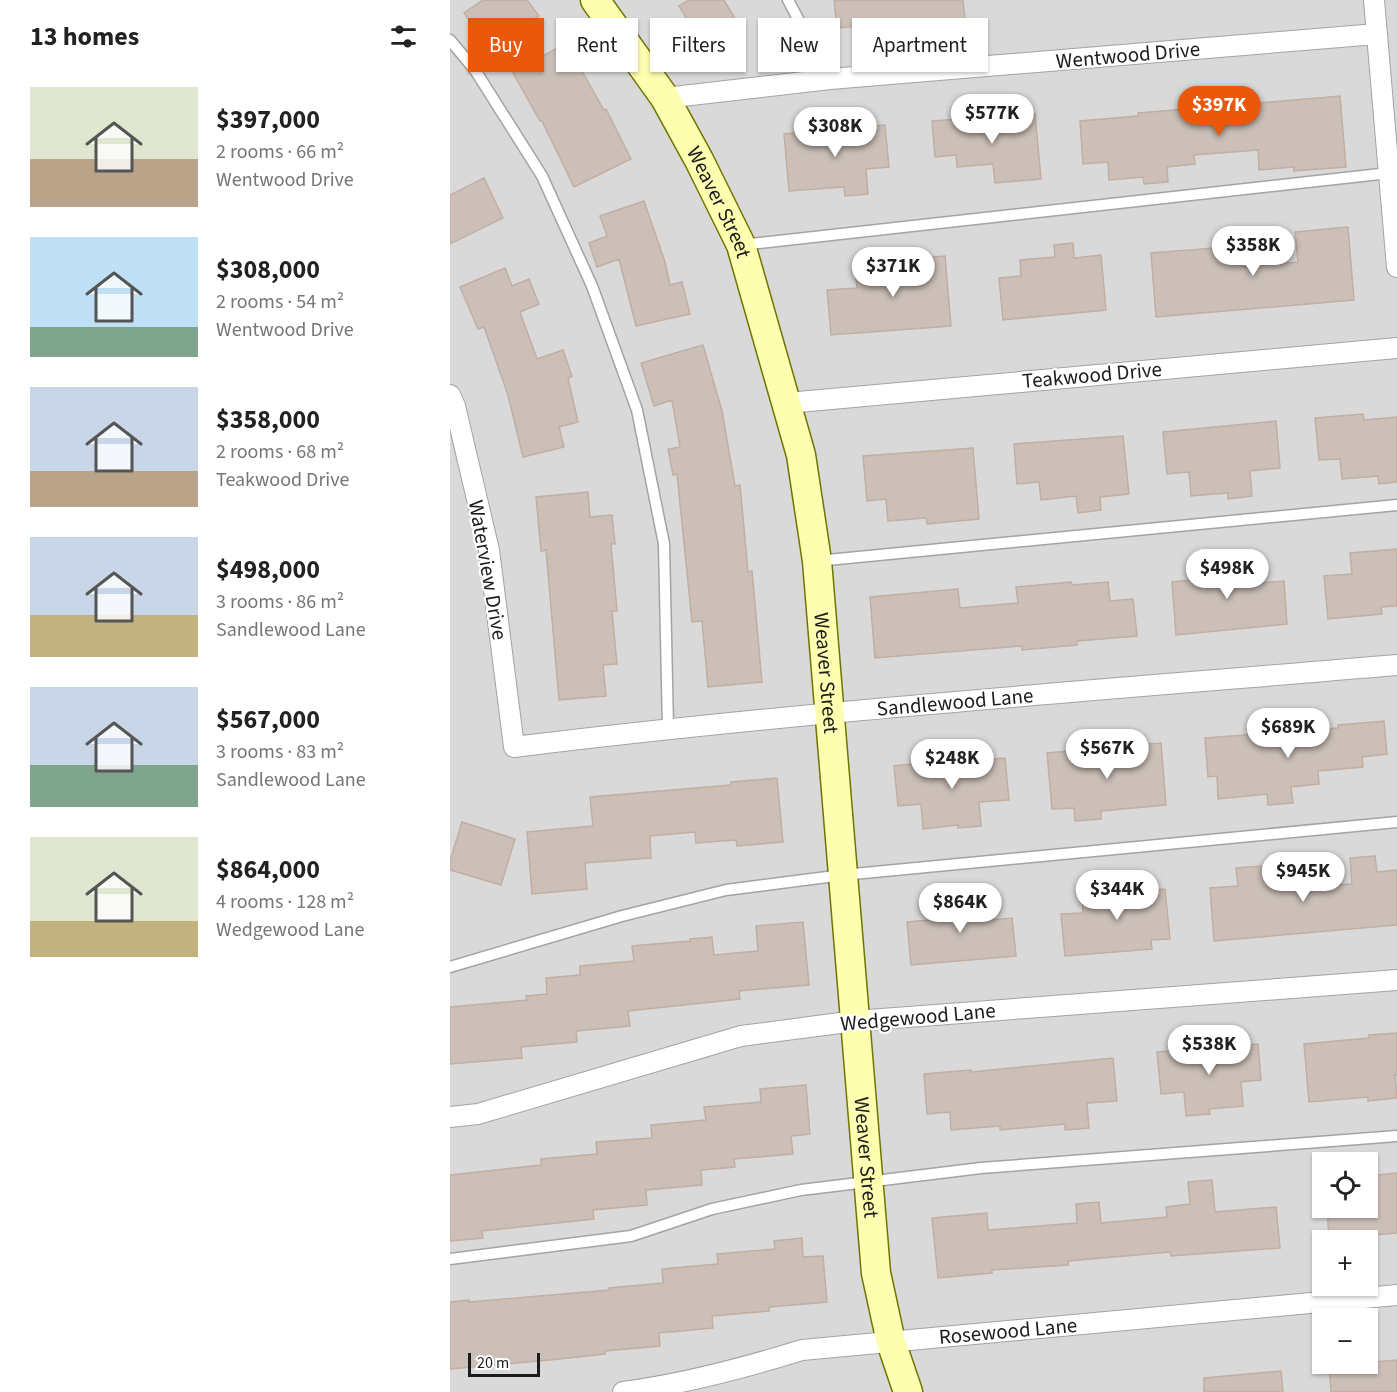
<!DOCTYPE html>
<meta charset="utf-8">
<style>
body{margin:0;font-family:"Source Sans 3",sans-serif;background:#f2f2f2;color:#222;height:100vh;display:flex;flex-direction:column;font-size:22px;white-space:nowrap}
*{box-sizing:border-box;margin:0}
p{font-size:20px;color:#767676}
.icon{flex:none;width:33px;height:33px;fill:none;stroke:currentColor;stroke-width:2;stroke-linecap:round;stroke-linejoin:round}
.map{position:relative;flex:1;overflow:hidden}
.panel{display:flex;flex-direction:column;background:#fff;width:450px}
.panel>*{flex:none}
.top-card{position:absolute;left:18px;top:18px;width:570px;height:54px;display:flex;gap:12px}
.tools{position:absolute;left:862px;top:1152px;display:grid;gap:12px}
.tools a{display:grid;place-items:center;width:66px;height:66px;border-radius:0px;background:#fff;box-shadow:0 2px 4px #0004;font-size:30px}
.scale{position:absolute;left:18px;bottom:15px;width:72px;box-sizing:border-box;padding-left:6px;border:3px solid #1c1c1c;border-top:0;font-size:16px;line-height:21px;white-space:nowrap;color:#1c1c1c;-webkit-text-stroke:4px #fff;paint-order:stroke}
.price{position:absolute;translate:-50% -51px;padding:0 14px;border-radius:21px;background:#fff;color:#222;font-size:20px;line-height:39px;filter:drop-shadow(0 2px 3px #0008)}
.price::after{content:'';position:absolute;left:50%;top:36px;width:18px;height:14px;margin-left:-9px;background:inherit;clip-path:polygon(0 0,100% 0,50% 100%)}
.price.selected{background:#ea580c;color:#fff}
ul{padding:0;list-style:none}
li{display:flex;align-items:center;gap:18px;height:150px;padding:0 30px}
li span{display:grid;place-items:center;flex:none;width:168px;height:120px;border-radius:0px;color:#555}
li>.icon{margin-inline-start:auto}
span .icon{width:72px;height:72px;fill:#fffc;stroke-width:1}
li b{font-size:26px}
h2{display:flex;justify-content:space-between;align-items:center;height:72px;padding:0 30px;font-size:26px}
.chip{padding:0 21px;border-radius:0px;background:#fff;box-shadow:0 2px 4px #0004;font-size:21px;line-height:54px}
.chip.selected{background:#ea580c;color:#fff}
main{display:flex;flex:1;min-height:0}
.map>svg:first-child{display:block}
.residential{fill:#dad9d9;fill-rule:evenodd}
.building{fill:#cbbfb7;stroke:#c1afa2;stroke-width:1.5}
.lines{fill:none;stroke-linecap:round;stroke-linejoin:round}
.lane-casing{stroke:#a3a3a3;stroke-width:13}
.street-casing{stroke:#a3a3a3;stroke-width:22}
.secondary-casing{stroke:#6d7600;stroke-width:31}
.lane{stroke:#fff;stroke-width:10}
.street{stroke:#fff;stroke-width:20}
.secondary{stroke:#fdfeaf;stroke-width:28}
.labels{text-anchor:middle;dominant-baseline:central;stroke-width:4.5;stroke-linejoin:round;paint-order:stroke}
.street-label{font-size:21px;fill:#1c1c1c;stroke:#fff}
</style>
<main>
<section class="panel">
<h2>13 homes<svg class="icon" aria-label="filters" viewBox="0 0 24 24"><path d="M4 7h16M4 17h16"/><circle cx="9" cy="7" r="2"/><circle cx="15" cy="17" r="2"/></svg></h2>
<ul>
<li><span style="background:linear-gradient(#dfe7d0 60%,#b9a48a 0)"><svg class="icon" aria-label="home" viewBox="0 0 24 24"><path d="M3 11l9-7 9 7M6 9v11h12V9"/></svg></span><div><b>$397,000</b><p>2 rooms · 66 m²</p><p>Wentwood Drive</p></div></li>
<li><span style="background:linear-gradient(#bfe0f5 75%,#7fa58c 0)"><svg class="icon" aria-label="home" viewBox="0 0 24 24"><path d="M3 11l9-7 9 7M6 9v11h12V9"/></svg></span><div><b>$308,000</b><p>2 rooms · 54 m²</p><p>Wentwood Drive</p></div></li>
<li><span style="background:linear-gradient(#c9d6e8 70%,#b9a48a 0)"><svg class="icon" aria-label="home" viewBox="0 0 24 24"><path d="M3 11l9-7 9 7M6 9v11h12V9"/></svg></span><div><b>$358,000</b><p>2 rooms · 68 m²</p><p>Teakwood Drive</p></div></li>
<li><span style="background:linear-gradient(#c9d6e8 65%,#c2b280 0)"><svg class="icon" aria-label="home" viewBox="0 0 24 24"><path d="M3 11l9-7 9 7M6 9v11h12V9"/></svg></span><div><b>$498,000</b><p>3 rooms · 86 m²</p><p>Sandlewood Lane</p></div></li>
<li><span style="background:linear-gradient(#c9d6e8 65%,#7fa58c 0)"><svg class="icon" aria-label="home" viewBox="0 0 24 24"><path d="M3 11l9-7 9 7M6 9v11h12V9"/></svg></span><div><b>$567,000</b><p>3 rooms · 83 m²</p><p>Sandlewood Lane</p></div></li>
<li><span style="background:linear-gradient(#dfe7d0 70%,#c2b280 0)"><svg class="icon" aria-label="home" viewBox="0 0 24 24"><path d="M3 11l9-7 9 7M6 9v11h12V9"/></svg></span><div><b>$864,000</b><p>4 rooms · 128 m²</p><p>Wedgewood Lane</p></div></li>
</ul>
</section>
<div class="map">
<svg width="947" height="1392" viewBox="0 0 947 1392">
<rect width="100%" height="100%" fill="#efeae1"/>
<path class="residential" d="M0 0H947V1392H0ZM873 1162H918V1208H873ZM873 1240H918V1286H873ZM873 1318H918V1364H873Z"/>
<path class="building" d="M33 0H77L89 16 39 50 14 13Z
M239 0H274L290 27 255 49 229 6Z
M384 0H513L515 19 469 24 468 21 387 28Z
M116 43 154 110 156 109 181 159 124 187 92 121H90L63 73Z
M890 96 896 167 844 171V167L809 170 808 150 744 155 745 164 717 167 718 182 694 184 693 177 659 180 658 162 633 164 630 121 688 116V113Z
M585 114 591 179 545 183 543 164 507 167 506 155 485 157 482 121Z
M435 125 439 167 416 169 418 194 395 196 394 187 339 191 334 134Z
M34 178 53 218 0 244V195Z
M194 201 215 262 220 285 232 282 240 314 186 326 169 259 147 267 139 243 157 236 150 216Z
M898 227 904 300 706 317 701 253 765 248V245L789 243 792 267 848 262 845 232Z
M623 243 624 258 651 255 656 310 553 320 549 278 571 276 570 260 605 257 604 245Z
M495 256 501 326 381 335 377 290 407 288 405 269 443 265V260Z
M55 268 62 286 79 279 89 304 70 312 87 359 113 350 122 376 118 378 128 422 109 427 114 447 73 457 58 395 34 327 28 329 10 287Z
M253 345 272 411 285 486 290 485 298 572 302 571 312 682 258 687 252 621 242 622 227 474 223 475 218 449 230 447 222 400 204 406 191 363Z
M913 414 914 420 947 417V482L929 484 928 476 892 479 890 459 869 460 865 418Z
M826 421 830 468 800 471 802 496 778 499V493L741 496 739 472 717 474 713 432Z
M673 436 679 494 650 497 651 510 628 513 626 496 591 500 589 482 567 484 564 444Z
M523 448 529 519 477 524 476 518 438 521 436 499 417 501 413 456Z
M138 492 140 517 162 515 165 544H161L167 611H162L167 664 153 665 156 696 109 700 96 550 91 551 86 497Z
M947 549V606L931 607 932 614 878 619 874 576 902 574 900 553Z
M772 559 773 569 808 566 810 583 834 581 837 624 726 635 722 582 751 579 749 561Z
M621 582 622 585 658 582 660 601 683 599 687 636 627 641V645L572 650V646L425 658 420 597 508 589 510 608 568 603 566 587Z
M934 721 937 754 912 757 913 767 868 771 869 784 841 787 843 803 818 805 817 794 768 799 767 776 758 777 755 738 888 728V725Z
M711 743 716 805 651 811V819L625 821 624 808 602 809 597 753Z
M555 758 559 800 529 802 531 826 508 828V825L473 829 471 804 448 806 444 766 491 761V763Z
M327 778 333 842 287 846 286 840 246 843 245 832 200 836 201 858 135 863 137 889 82 894 77 832 143 826 140 797 281 785V782Z
M12 822 65 839 51 885 0 870V861Z
M925 856 927 872 947 870V925L764 941 760 888 788 886 786 868 811 866V874L845 871 847 888 902 884 900 858Z
M693 879 694 891 715 889 720 939 701 940 702 949 615 956 611 914 633 913 632 892 670 889 669 881Z
M502 900 503 904 538 901 540 920 562 918 566 956 461 965 457 922 480 920 479 902Z
M353 922 359 985 289 991 290 999 178 1011 180 1026 126 1031 127 1042 71 1047 72 1058 0 1064V1007L77 1000 76 996 97 994 96 978 130 975V966L184 961 182 946 240 941V939L262 937 264 955 308 951 306 926Z
M947 1033V1075H945L947 1098 918 1101V1097L859 1102 854 1044 919 1038V1035Z
M808 1044 811 1080 791 1082 793 1106 759 1109 760 1114 736 1116 734 1092 711 1094 707 1052Z
M663 1058 667 1101 637 1103 639 1128 615 1130V1124L550 1130V1126L501 1130 500 1112 477 1114 474 1074 521 1070V1072Z
M356 1085 360 1134 341 1136 343 1154 284 1159 285 1167 251 1170 252 1185 196 1190 197 1205 143 1210 144 1219 32 1231 33 1238 0 1241V1175L91 1165V1159L147 1154 146 1142 202 1138 201 1125 256 1120 254 1107 311 1102 310 1089Z
M947 1173V1233L879 1239 877 1208H918V1176Z
M762 1180 765 1212 826 1207 830 1248 721 1256 720 1252 618 1261V1265L542 1270V1273L488 1278 482 1218 537 1213 538 1230 627 1223 626 1204 649 1202 651 1223 717 1217 716 1207 740 1204 738 1182Z
M352 1238 353 1257 373 1256 377 1302 319 1307V1311L262 1316 263 1328 209 1333 210 1346 155 1351V1354L100 1360 0 1369V1302L19 1300V1302L159 1290V1288L213 1283 212 1269 268 1264 267 1254 325 1249 324 1241Z
M947 1360V1392H881L879 1366Z
M831 1371 833 1392H754V1378Z"/>
<g class="lines">
<defs>
<path id="lane" d="M338 0 380 79
M0 40 25 70 92 176 142 286 187 410 214 544 218 728
M291 245 939 173
M367 561 947 505
M0 967 172 916 276 890 393 875 947 822
M0 1259 181 1236 262 1209 351 1190 531 1168 947 1136"/>
<path id="street" d="M924 0 947 267
M215 98 380 79 927 34
M0 395 5 406 39 550 64 747C357 711 652 690 947 665
M337 403 947 348
M0 1117 28 1114 291 1036 405 1021 947 980
M173 1392C234 1384 294 1368 352 1350L947 1295"/>
<g id="secondary">
<path id="s1" d="M145 0 215 98 249 160 291 245 351 455 367 561 426 1273 441 1342 458 1392"/>
</g>
</defs>
<use href="#lane" class="lane-casing"/>
<use href="#street" class="street-casing"/>
<use href="#secondary" class="secondary-casing"/>
<use href="#lane" class="lane"/>
<use href="#street" class="street"/>
<use href="#secondary" class="secondary"/>
</g>
<g class="labels">
<g class="street-label">
<text transform="translate(678 55) rotate(-5)">Wentwood Drive</text>
<text stroke="none"><textPath href="#s1" startOffset="238">Weaver Street</textPath></text>
<text transform="translate(642 375) rotate(-5)">Teakwood Drive</text>
<text transform="translate(38 570) rotate(80)">Waterview Drive</text>
<text stroke="none"><textPath href="#s1" startOffset="724">Weaver Street</textPath></text>
<text transform="translate(505 702) rotate(-5)">Sandlewood Lane</text>
<text transform="translate(468 1017) rotate(-5)">Wedgewood Lane</text>
<text stroke="none"><textPath href="#s1" startOffset="1210">Weaver Street</textPath></text>
<text transform="translate(558 1331) rotate(-5)">Rosewood Lane</text>
</g>
</g>
</svg>
<div class="tools">
<a><svg class="icon" aria-label="locate" viewBox="0 0 24 24"><circle cx="12" cy="12" r="6"/><path d="M12 2v4M12 18v4M2 12h4M18 12h4"/></svg></a>
<a>+</a>
<a>−</a>
</div>
<div class="scale">20 m</div>
<b class="price selected" style="left:769px;top:137px">$397K</b>
<b class="price" style="left:542px;top:145px">$577K</b>
<b class="price" style="left:385px;top:158px">$308K</b>
<b class="price" style="left:803px;top:277px">$358K</b>
<b class="price" style="left:443px;top:298px">$371K</b>
<b class="price" style="left:777px;top:600px">$498K</b>
<b class="price" style="left:838px;top:759px">$689K</b>
<b class="price" style="left:657px;top:780px">$567K</b>
<b class="price" style="left:502px;top:790px">$248K</b>
<b class="price" style="left:853px;top:903px">$945K</b>
<b class="price" style="left:667px;top:921px">$344K</b>
<b class="price" style="left:510px;top:934px">$864K</b>
<b class="price" style="left:759px;top:1076px">$538K</b>
<div class="top-card">
<a class="chip selected">Buy</a>
<a class="chip">Rent</a>
<a class="chip">Filters</a>
<a class="chip">New</a>
<a class="chip">Apartment</a>
</div>
</div>
</main>
